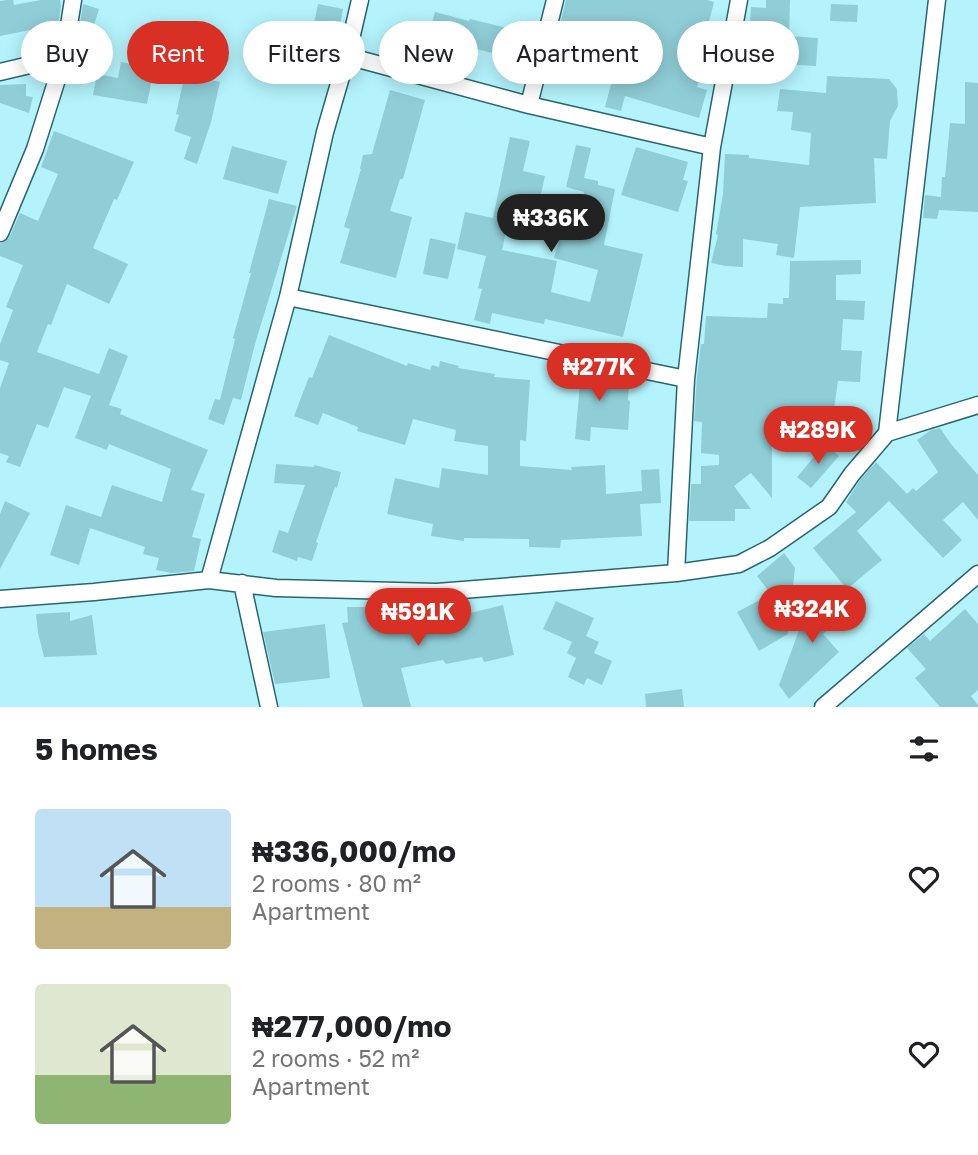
<!DOCTYPE html>
<meta charset="utf-8">
<style>
body{margin:0;font-family:"Golos Text",sans-serif;background:#f2f2f2;color:#202124;height:100vh;display:flex;flex-direction:column;font-size:26px;white-space:nowrap}
*{box-sizing:border-box;margin:0}
p{font-size:23px;color:#757577}
.icon{flex:none;width:38px;height:38px;fill:none;stroke:currentColor;stroke-width:2;stroke-linecap:round;stroke-linejoin:round}
.map{position:relative;height:707px;overflow:hidden}
.panel{display:flex;flex-direction:column;background:#fff;flex:1}
.panel>*{flex:none}
.hud{position:absolute;left:21px;top:21px;width:936px;height:63px;display:flex;gap:14px}
.price{position:absolute;translate:-50% -60px;padding:0 16px;border-radius:24px;background:#d93025;color:#fff;font-size:23px;line-height:46px;filter:drop-shadow(0 2px 4px #0008)}
.price::after{content:'';position:absolute;left:50%;top:42px;width:21px;height:16px;margin-left:-10px;background:inherit;clip-path:polygon(0 0,100% 0,50% 100%)}
.price.on{background:#222;color:#fff}
ul{padding:0;list-style:none}
li{display:flex;align-items:center;gap:21px;height:175px;padding:0 35px}
li span{display:grid;place-items:center;flex:none;width:196px;height:140px;border-radius:7px;color:#555}
li>.icon{margin-inline-start:auto}
span .icon{width:84px;height:84px;fill:#fffc;stroke-width:1}
li b{font-size:30px}
h2{display:flex;justify-content:space-between;align-items:center;height:84px;padding:0 35px;font-size:30px}
.chip{padding:0 24px;border-radius:32px;background:#fff;box-shadow:0 4px 18px #0003;font-size:24px;line-height:63px}
.chip.on{background:#d93025;color:#fff}
.map>svg:first-child{display:block}
.building{fill:#90ced7}
.lines{fill:none;stroke-linecap:round;stroke-linejoin:round}
.street-casing{stroke:#28666f;stroke-width:19}
.street{stroke:#fff;stroke-width:16}
</style>
<div class="map">
<svg width="978" height="707" viewBox="0 0 978 707">
<rect width="100%" height="100%" fill="#b4f3fc"/>
<path class="building" d="M7 0H13L14 5 41 0H60L61 6 56 38 51 37 49 46 32 45 30 30 0 36V1Z
M566 0H707L714 2 703 45 709 47 697 87 707 90 699 118 625 96 621 111 605 107 619 54 564 40 567 30 559 28Z
M766 0H790L789 36 818 38 816 66 758 63 760 23H750L751 7 766 8Z
M83 4 99 9 87 47 77 44Z
M318 4 343 9 335 52 309 47Z
M831 4 858 5 857 22 830 21Z
M435 12 469 21 470 19 531 34 525 61 443 41 439 60 406 51 405 54 387 50 390 35 400 37 401 36 427 42Z
M121 62 154 68 147 104 93 95 97 74 118 78Z
M185 74 220 82 211 122 197 164 184 159 191 137 174 131 179 115 176 114Z
M827 76 889 79 897 89 898 106 890 121 887 159 874 158 876 203 800 207 794 258 776 255 778 244 743 239V267L726 266 711 263 718 235 716 234 723 194 725 154 749 155V158L809 165 811 133 791 130 793 112 777 111 780 89 826 93Z
M965 82 978 83V212L939 210 937 219 923 218 925 195 941 197 942 177H945L950 123 965 124Z
M26 84V96L33 97 29 113 0 103V85Z
M390 90 425 100 403 179H400L390 211 412 217 396 278 340 263 350 229 344 227 361 169H360L363 155 372 154Z
M54 131 134 162 117 200 114 199 93 248 128 264 109 304 67 284 51 325 48 324 37 352 99 374 109 348 128 356 109 405 122 409 120 414 208 450 191 490 205 494 192 537 201 539 194 571 172 573 156 570 159 558 143 554 145 547 90 528 79 565 50 555 66 505 101 517 112 485 162 502 171 469 109 444 107 450 75 438 91 396 64 387 48 428 37 424 20 467 6 462 9 456 0 453V388L9 363 0 360V344L13 310 6 307 23 265 0 256V244L9 238 20 213 38 221 58 174 41 167Z
M510 137 530 141 523 171 545 176 535 220 510 214 502 250 557 261 551 292 590 302 598 270 554 258 561 235 575 238 584 192 566 187 576 145 591 148 584 178 598 181V185L615 189 604 245 643 254 623 337 545 319 544 324 492 313 490 324 474 320 482 289 478 288 486 256 457 249 465 212 493 218Z
M232 146 287 161 278 194 223 179Z
M636 147 688 162 683 180 688 181 678 212 621 195Z
M269 199 297 206 255 344 241 400 233 398 224 425 208 419 215 399 220 400 235 339 233 338 251 273H249Z
M430 238 456 244 448 279 423 274Z
M861 260V274L836 275V300L865 301 864 320 843 319 841 350 862 351 860 382 838 381 834 409 841 415 840 432 809 430 814 434 772 429V498L751 473 734 486 751 509H735V521H689L691 484H701V466L719 465V455L701 453 702 422 694 421 697 376 701 344H704L706 316 767 318 768 303 783 304V298H789L790 261Z
M329 335 407 366 408 363 430 370 432 365 439 367 440 361 459 366 458 368 495 374 494 377 530 380 526 441 520 440V466L572 470 571 467 605 465 606 494 642 491 641 470 659 469 661 503 640 504 642 536 561 540 560 548 529 547V539L464 538V541L431 536 433 524 387 514 395 478 439 488 442 468 488 475V446L454 441 456 430 413 419 405 445 357 431 358 427 323 413 318 425 294 416 309 377 312 378Z
M555 371 619 376 618 386H629L628 400 630 401 628 430 591 427 590 441 575 439 580 384 554 375Z
M940 428 951 444 978 475V520L963 502 943 520 962 540 943 558 889 501 857 531 882 560 847 589 813 548 856 512 846 502 860 480 876 462 907 494 913 488 916 491 938 472 917 440 931 430Z
M825 444 839 456 811 488 797 477Z
M276 464 314 467V465L341 472 337 488 335 487 316 542 318 543 312 561 298 557 297 561 272 552 279 530 288 533 305 485 274 483Z
M5 501 30 513 0 569V514Z
M784 553 795 568 788 634 759 651 737 612 771 594 757 576Z
M828 592 846 614 823 634 839 652 789 699 779 685 806 611Z
M556 601 594 618 586 636 599 642 594 653 612 661 602 685 587 678 584 685 568 677 576 658 567 653 572 642 543 629Z
M503 605 514 655 484 662 482 657 446 664 443 660 401 668 411 707H363L342 623 348 622 347 607H377L378 630 461 612 462 615Z
M965 609 978 624V690L971 696 978 705V707H940L915 678 926 669 907 648 924 634 930 641Z
M70 612V621L92 615 97 655 44 657 38 633 36 614Z
M325 624 330 678 275 684 263 632Z
M682 689 684 707H646L645 694Z"/>
<g class="lines">
<defs>
<path id="street" d="M347 56 529 105 712 147
M0 72 64 57
M529 105 555 0
M0 233 35 149 64 57 73 0
M288 297 686 379
M887 433 937 0
M676 573 686 379 712 147 739 0
M209 580 288 297 325 132 347 56 360 0
M242 583 269 707
M0 599 94 592 209 580 276 588 437 592 676 573 739 564 770 548 829 507 852 474 887 433 978 405
M823 707 978 574"/>
</defs>
<use href="#street" class="street-casing"/>
<use href="#street" class="street"/>
</g>
</svg>
<b class="price on" style="left:551px;top:254px">₦336K</b>
<b class="price" style="left:599px;top:403px">₦277K</b>
<b class="price" style="left:818px;top:466px">₦289K</b>
<b class="price" style="left:812px;top:645px">₦324K</b>
<b class="price" style="left:418px;top:648px">₦591K</b>
<div class="hud">
<a class="chip">Buy</a>
<a class="chip on">Rent</a>
<a class="chip">Filters</a>
<a class="chip">New</a>
<a class="chip">Apartment</a>
<a class="chip">House</a>
</div>
</div>
<section class="panel">
<h2>5 homes<svg class="icon" aria-label="filters" viewBox="0 0 24 24"><path d="M4 7h16M4 17h16"/><circle cx="9" cy="7" r="2"/><circle cx="15" cy="17" r="2"/></svg></h2>
<ul>
<li><span style="background:linear-gradient(#bfe0f5 70%,#c2b280 0)"><svg class="icon" aria-label="home" viewBox="0 0 24 24"><path d="M3 11l9-7 9 7M6 9v11h12V9"/></svg></span><div><b>₦336,000/mo</b><p>2 rooms · 80 m²</p><p>Apartment</p></div><svg class="icon" aria-label="heart" viewBox="0 0 24 24"><path d="M12 20l-8-8c-3-5 5-10 8-4 3-6 11-1 8 4z"/></svg></li>
<li><span style="background:linear-gradient(#dfe7d0 65%,#8fb573 0)"><svg class="icon" aria-label="home" viewBox="0 0 24 24"><path d="M3 11l9-7 9 7M6 9v11h12V9"/></svg></span><div><b>₦277,000/mo</b><p>2 rooms · 52 m²</p><p>Apartment</p></div><svg class="icon" aria-label="heart" viewBox="0 0 24 24"><path d="M12 20l-8-8c-3-5 5-10 8-4 3-6 11-1 8 4z"/></svg></li>
</ul>
</section>
